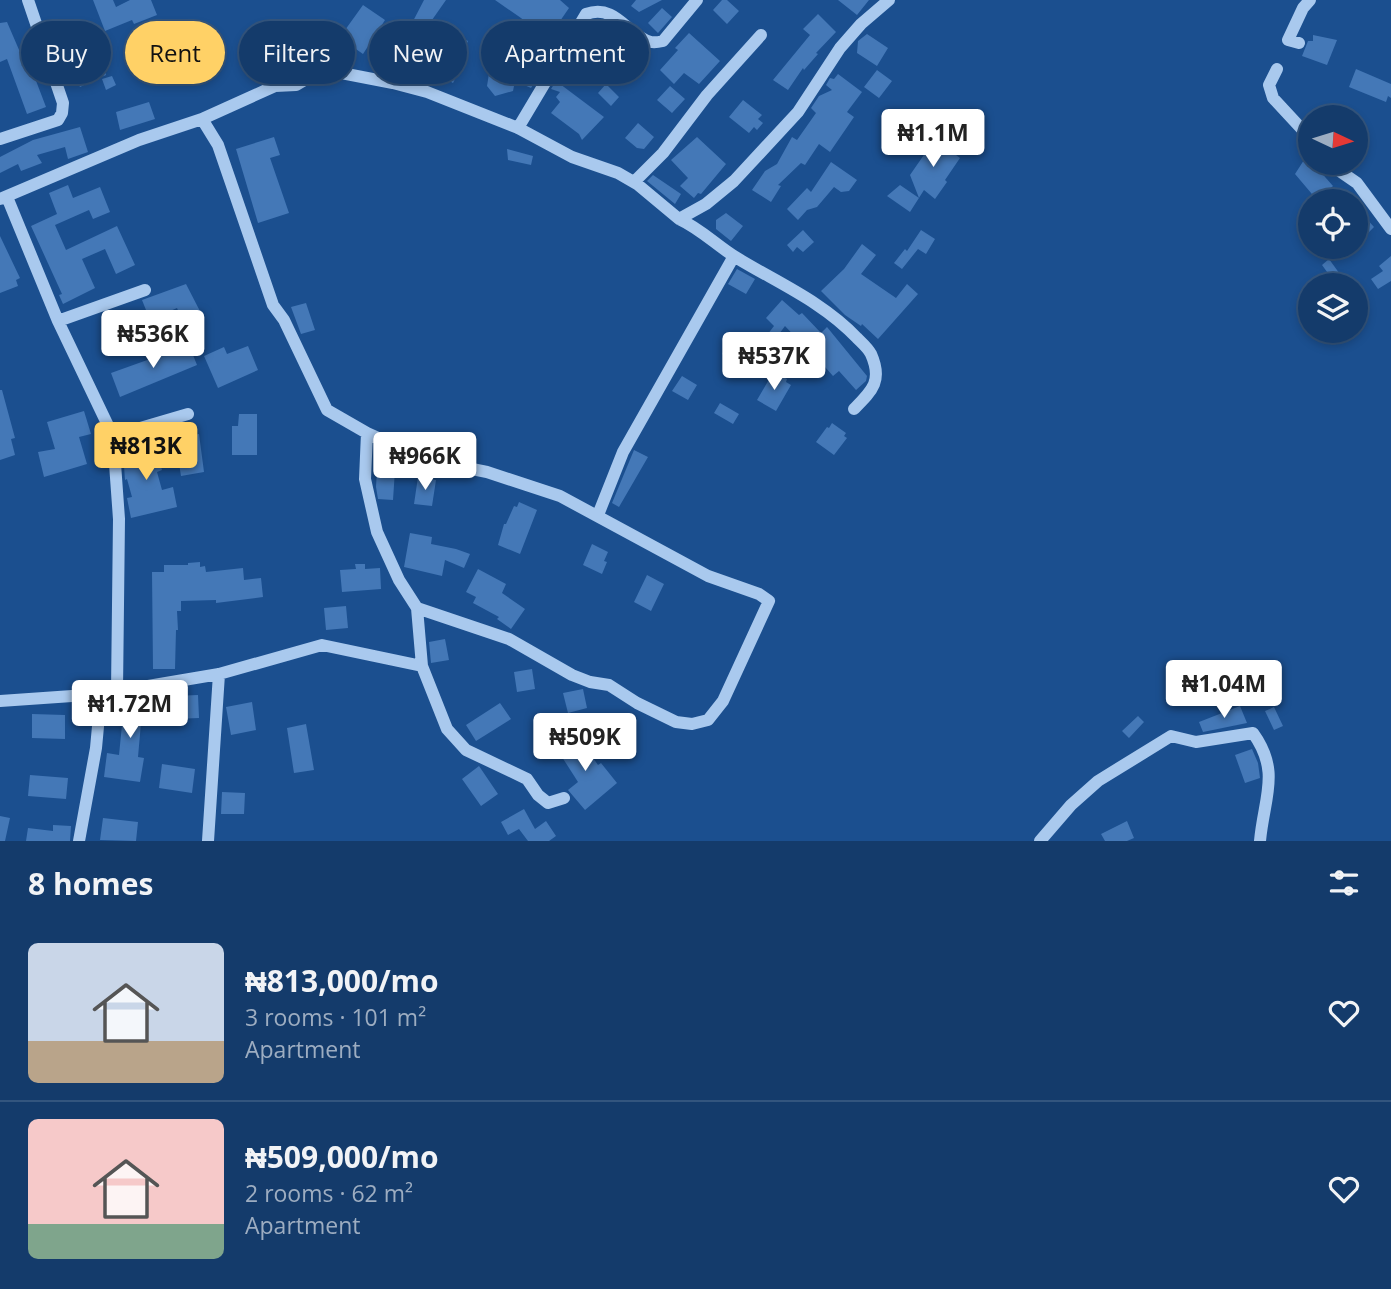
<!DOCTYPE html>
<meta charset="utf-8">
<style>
body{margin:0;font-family:"Open Sans",sans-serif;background:#214673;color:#f1f3f6;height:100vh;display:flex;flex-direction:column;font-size:26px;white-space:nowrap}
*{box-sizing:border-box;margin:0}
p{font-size:23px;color:#9dadc1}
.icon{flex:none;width:38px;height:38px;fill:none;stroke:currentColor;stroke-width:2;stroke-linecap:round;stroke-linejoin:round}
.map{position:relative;height:841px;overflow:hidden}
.panel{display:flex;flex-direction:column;background:#143b6b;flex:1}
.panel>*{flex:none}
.guide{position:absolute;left:21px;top:21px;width:700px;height:63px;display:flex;gap:14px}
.needle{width:46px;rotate:94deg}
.controls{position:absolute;left:1298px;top:105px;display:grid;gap:14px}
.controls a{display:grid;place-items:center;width:70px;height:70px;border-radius:50%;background:#143b6b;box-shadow:0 4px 10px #0003,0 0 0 2px #33557e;font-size:35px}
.price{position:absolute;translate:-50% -60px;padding:0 16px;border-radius:7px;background:#fff;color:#222;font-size:23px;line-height:46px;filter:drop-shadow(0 2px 4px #0008)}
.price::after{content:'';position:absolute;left:50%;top:42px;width:21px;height:16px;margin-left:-10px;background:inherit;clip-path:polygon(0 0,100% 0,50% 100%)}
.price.current{background:#ffd166;color:#111}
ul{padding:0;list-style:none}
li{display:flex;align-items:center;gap:21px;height:175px;padding:0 28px}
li+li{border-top:2px solid #33557e}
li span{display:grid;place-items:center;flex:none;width:196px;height:140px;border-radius:10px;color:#555}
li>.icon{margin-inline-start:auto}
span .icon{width:84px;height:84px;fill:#fffc;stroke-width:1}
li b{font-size:30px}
h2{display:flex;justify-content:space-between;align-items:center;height:84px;padding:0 28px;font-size:30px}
.chip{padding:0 24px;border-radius:32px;background:#143b6b;box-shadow:0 4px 10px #0003,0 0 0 2px #33557e;font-size:24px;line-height:63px}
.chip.current{background:#ffd166;color:#111}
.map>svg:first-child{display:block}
.building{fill:#4478b7}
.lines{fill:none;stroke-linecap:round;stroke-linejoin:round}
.minor{stroke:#a9c9ee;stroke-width:12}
</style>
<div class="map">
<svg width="1391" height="841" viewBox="0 0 1391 841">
<rect width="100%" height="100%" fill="#1b4f8f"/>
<path class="building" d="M93 0H113L116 7 130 0H151L157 15 134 24 132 20 105 31Z
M424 0H446L432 20 435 22 434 24 468 41 458 63 462 65 453 83 441 76 449 60 438 54 437 48 426 35 413 61 397 52Z
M495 0H560L569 8 547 40 521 18Z
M636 0H662L639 12 631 6Z
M722 0H727L739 11 727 24 713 10Z
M838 0H869L857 15Z
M363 5 385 20 363 54 350 45 337 63H325L313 53 325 37 335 44Z
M662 8 672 17 658 33 648 23Z
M818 14 836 32 816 53 818 54 804 70 803 68 788 90 773 80 810 35 803 29Z
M7 22 26 66 30 65 46 107 27 114 7 59 0 62V23Z
M600 28 632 45 624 60 610 52 595 75 574 61 585 44 590 47Z
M689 33 720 61 699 84 684 73 674 84 660 70 678 50 675 48Z
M867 34 888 48 877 66 857 53 858 41Z
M1313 35 1337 40 1327 65 1302 56 1308 41H1313Z
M96 42 105 62 103 63 106 75 80 87 66 58 78 53 77 49Z
M491 61 523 66 540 74 531 88 515 81 513 91 495 96 487 86Z
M1356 69 1391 84V98L1388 96 1386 102 1349 87Z
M877 70 892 81 879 98 864 87Z
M838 74 862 92 847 112 854 117 830 152 819 144 805 165 801 163 778 185 781 186 771 202 752 190 765 171 777 164 792 137 797 140 816 113 811 108 819 96 832 90 826 85 830 78 834 79Z
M112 76 116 85 106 90 102 79Z
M556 81 604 117 582 140 579 134 551 113 560 102 556 97 560 92 551 89Z
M606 84 619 97 611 106 598 93Z
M670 86 685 99 672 113 657 100Z
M743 100 762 115 758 119 763 123 757 130 754 127 749 133 729 117Z
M149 102 155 119 120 130 116 112Z
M638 123 654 137 644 149 637 148 625 138Z
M955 125 971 138 956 155 960 158 945 180 947 182 935 199 924 190 910 212 887 196 900 185 919 198 910 175 928 149H933Z
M80 127 88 152 68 159 65 147 37 155 42 163 21 171 18 164 0 173V157L33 140Z
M274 137 280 155 270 158 289 213 258 223 236 149Z
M697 137 726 164 701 194 698 193 694 198 680 186 688 178 671 160Z
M1356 137 1368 144 1356 164Z
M507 149 533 156 531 165 508 160Z
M1304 160 1311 161 1333 186 1317 200 1295 174Z
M831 162 857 180 849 191 841 192 834 187 817 207 807 210 798 220 787 209 807 188 811 192Z
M653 175 681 194 675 204 647 181Z
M68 185 73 198 100 187 110 212 93 219 89 210 55 225 66 250 117 226 135 265 116 274 105 249 82 259 95 288 63 304 59 295 62 294 31 226 57 214 49 193Z
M1356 207 1374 227 1364 237 1356 228Z
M726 213 743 226 731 241 716 229V220Z
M803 230 814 242 803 252 797 247 793 252 787 245Z
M921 230 935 239 926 254 918 249 902 269 894 263 905 249 907 251Z
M0 236 20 278 16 280 18 286 0 293Z
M862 244 876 255 861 274 896 298 907 284 918 294 878 339 862 324 861 326 845 315 821 291 844 269Z
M1325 247H1349L1336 259Z
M1391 256V281L1378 289 1371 279 1383 271 1379 266Z
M1329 259 1342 277 1335 283 1322 265Z
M737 269 755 279 746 294 728 284Z
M186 284 203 317 184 325 177 308 150 320 142 300Z
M782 300 799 315 802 313 821 333 827 327 867 376 866 381 856 390 839 371 833 376 817 358 809 368 791 351 799 341 785 326 771 345 764 339 774 326 766 318Z
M306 303 315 330 301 334 291 307Z
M729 340 745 349 737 363 722 354Z
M189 345 197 365 120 397 111 373Z
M248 346 258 370 218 388 204 356 224 347 227 354Z
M779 375 787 379 786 382 791 385 776 411 757 400 771 376 777 379Z
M682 376 697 385 688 400 672 391Z
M0 390H2L15 438 11 439 15 455 0 460Z
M720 403 739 414 733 424 714 413Z
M84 411 91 434 79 437 87 464 44 477 38 452 55 449 47 422Z
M239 414H257V455H232V426H238Z
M832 423 846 433 844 436 847 438 834 455 816 442 827 427 829 428Z
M199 434 204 472 181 476 175 438Z
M145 441 147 448 151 447 154 459 158 458 162 470 157 472 162 490 173 487 177 507 131 518 127 498 132 497 127 479 125 480 124 466H126L123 447Z
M634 450 648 457 619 507 612 503Z
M377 470H395L393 500 378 499 376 487Z
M418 477 436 480 432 506 414 504Z
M519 502 537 510 520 554 498 545 504 524H506L514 506 517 507Z
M410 533 432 537 431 544 456 549 470 554 464 568 445 560 442 576 404 567Z
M592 544 608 552 604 561 607 562 602 574 583 565Z
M200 562V567L205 566 206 572 243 568 244 580 261 578 263 597 216 603V600L181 601V611H177L178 630H176L175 669H153L152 572H164V565H188V563Z
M355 564H365V569L380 568 381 589 342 592 340 570 356 569Z
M478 569 506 584 502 593 525 609 511 629 497 619 499 617 473 603 476 597 466 592Z
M647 575 664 584 651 611 634 602Z
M346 606 348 628 326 630 324 608Z
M445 639 449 660 431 663 429 642Z
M532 669 535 689 517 692 514 672Z
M583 689 587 708 568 713 563 693Z
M198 695 199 718 174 719 173 696Z
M155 698V716H148V723H141L138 757 144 758 140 782 104 777 107 753 119 755 123 715H116V705H123V699Z
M252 702 256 730 231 735 226 707Z
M500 703 511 719 476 741 466 725Z
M1240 706 1247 723 1203 732 1199 722Z
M1274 707 1283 726 1274 730 1265 711Z
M32 714 65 715V739L32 738Z
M1138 716 1144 722 1129 738 1122 731Z
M306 724 314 770 294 773 287 728Z
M564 730 579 752 586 748 598 765 601 763 617 783 585 810 568 790 578 782 562 757 566 754 553 741Z
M1252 749 1258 763 1260 778 1245 783 1235 755Z
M162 764 195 769 192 793 159 788Z
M479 766 498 794 481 806 462 779Z
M30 775 68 778 66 799 28 796Z
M222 792 245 793 244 814H221Z
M524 809 535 829 546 821 556 836 549 841H528L519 829 508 835 501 822Z
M0 816 10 818 5 841H0Z
M103 818 138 822 136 841 100 840Z
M1127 821 1134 838 1127 841H1105L1101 834Z
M53 825 71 826 70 841H26L28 828 53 831Z"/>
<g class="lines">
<path class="minor" d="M1299 43 1288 40 1303 8 1310 0
M1277 69 1269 85 1273 98 1311 139
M202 119 275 86 296 85 318 72 331 71 393 83 427 92 518 128 572 157 618 173 637 184 679 219 706 204 734 181 798 112 840 48 861 24 889 0
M518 128 586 14C617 3 628 37 651 42 655 43 659 42 663 41L697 0
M0 139 58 120 62 113 63 103 28 0
M1328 163 1357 183 1391 229
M634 182 663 153 707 95 761 35
M7 197 58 321 113 436 119 519 117 690
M0 199 139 140 202 119 218 145 273 305 284 320 327 410 367 433 427 460 487 472 560 496 708 576 759 594 769 601 723 701 708 720 692 724 676 722 637 703 609 685 590 682 572 675 509 639 417 608
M679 219C701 229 717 246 737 258 778 283 823 302 857 338 862 343 868 348 871 354 883 381 872 391 854 409
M58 321 145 290
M113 436 188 414
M598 515 623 452 734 256
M422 666 447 729 466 750 527 779 538 795 548 803 564 798
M0 701 101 694 219 674 322 645 422 666 417 608 399 580 377 532 365 479 367 433
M79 841 96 748 101 694
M208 841 219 674
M1040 841 1071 805 1098 781 1171 736 1196 742 1253 733C1281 772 1264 797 1260 841"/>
</g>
</svg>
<div class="controls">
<a><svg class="needle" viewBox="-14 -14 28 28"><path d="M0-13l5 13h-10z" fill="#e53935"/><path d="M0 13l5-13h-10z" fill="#9dadc1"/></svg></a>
<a><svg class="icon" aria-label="locate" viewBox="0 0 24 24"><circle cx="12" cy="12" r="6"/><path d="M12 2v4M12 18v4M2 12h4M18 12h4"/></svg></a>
<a><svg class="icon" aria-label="layers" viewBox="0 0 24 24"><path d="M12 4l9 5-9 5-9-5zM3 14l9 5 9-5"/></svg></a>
</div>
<b class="price" style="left:933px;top:169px">₦1.1M</b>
<b class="price" style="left:153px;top:370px">₦536K</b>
<b class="price" style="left:774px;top:392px">₦537K</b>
<b class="price current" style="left:146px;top:482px">₦813K</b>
<b class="price" style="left:425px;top:492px">₦966K</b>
<b class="price" style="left:1224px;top:720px">₦1.04M</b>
<b class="price" style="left:130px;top:740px">₦1.72M</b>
<b class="price" style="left:585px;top:773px">₦509K</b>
<div class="guide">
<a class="chip">Buy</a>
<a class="chip current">Rent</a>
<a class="chip">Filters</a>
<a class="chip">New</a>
<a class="chip">Apartment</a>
</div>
</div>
<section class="panel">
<h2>8 homes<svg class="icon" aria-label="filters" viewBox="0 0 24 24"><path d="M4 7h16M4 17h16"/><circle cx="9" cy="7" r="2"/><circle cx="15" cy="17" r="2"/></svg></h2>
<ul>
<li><span style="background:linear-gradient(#c9d6e8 70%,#b9a48a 0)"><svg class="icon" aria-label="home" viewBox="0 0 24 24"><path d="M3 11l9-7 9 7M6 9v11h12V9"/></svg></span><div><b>₦813,000/mo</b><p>3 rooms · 101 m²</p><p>Apartment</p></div><svg class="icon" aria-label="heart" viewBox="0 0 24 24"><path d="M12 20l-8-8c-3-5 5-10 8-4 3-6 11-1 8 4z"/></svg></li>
<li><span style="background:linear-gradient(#f6c9c9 75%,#7fa58c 0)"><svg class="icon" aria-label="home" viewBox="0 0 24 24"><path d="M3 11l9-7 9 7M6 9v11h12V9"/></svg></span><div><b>₦509,000/mo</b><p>2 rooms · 62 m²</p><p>Apartment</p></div><svg class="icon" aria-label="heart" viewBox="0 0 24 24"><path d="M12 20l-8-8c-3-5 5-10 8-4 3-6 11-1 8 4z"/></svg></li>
</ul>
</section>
